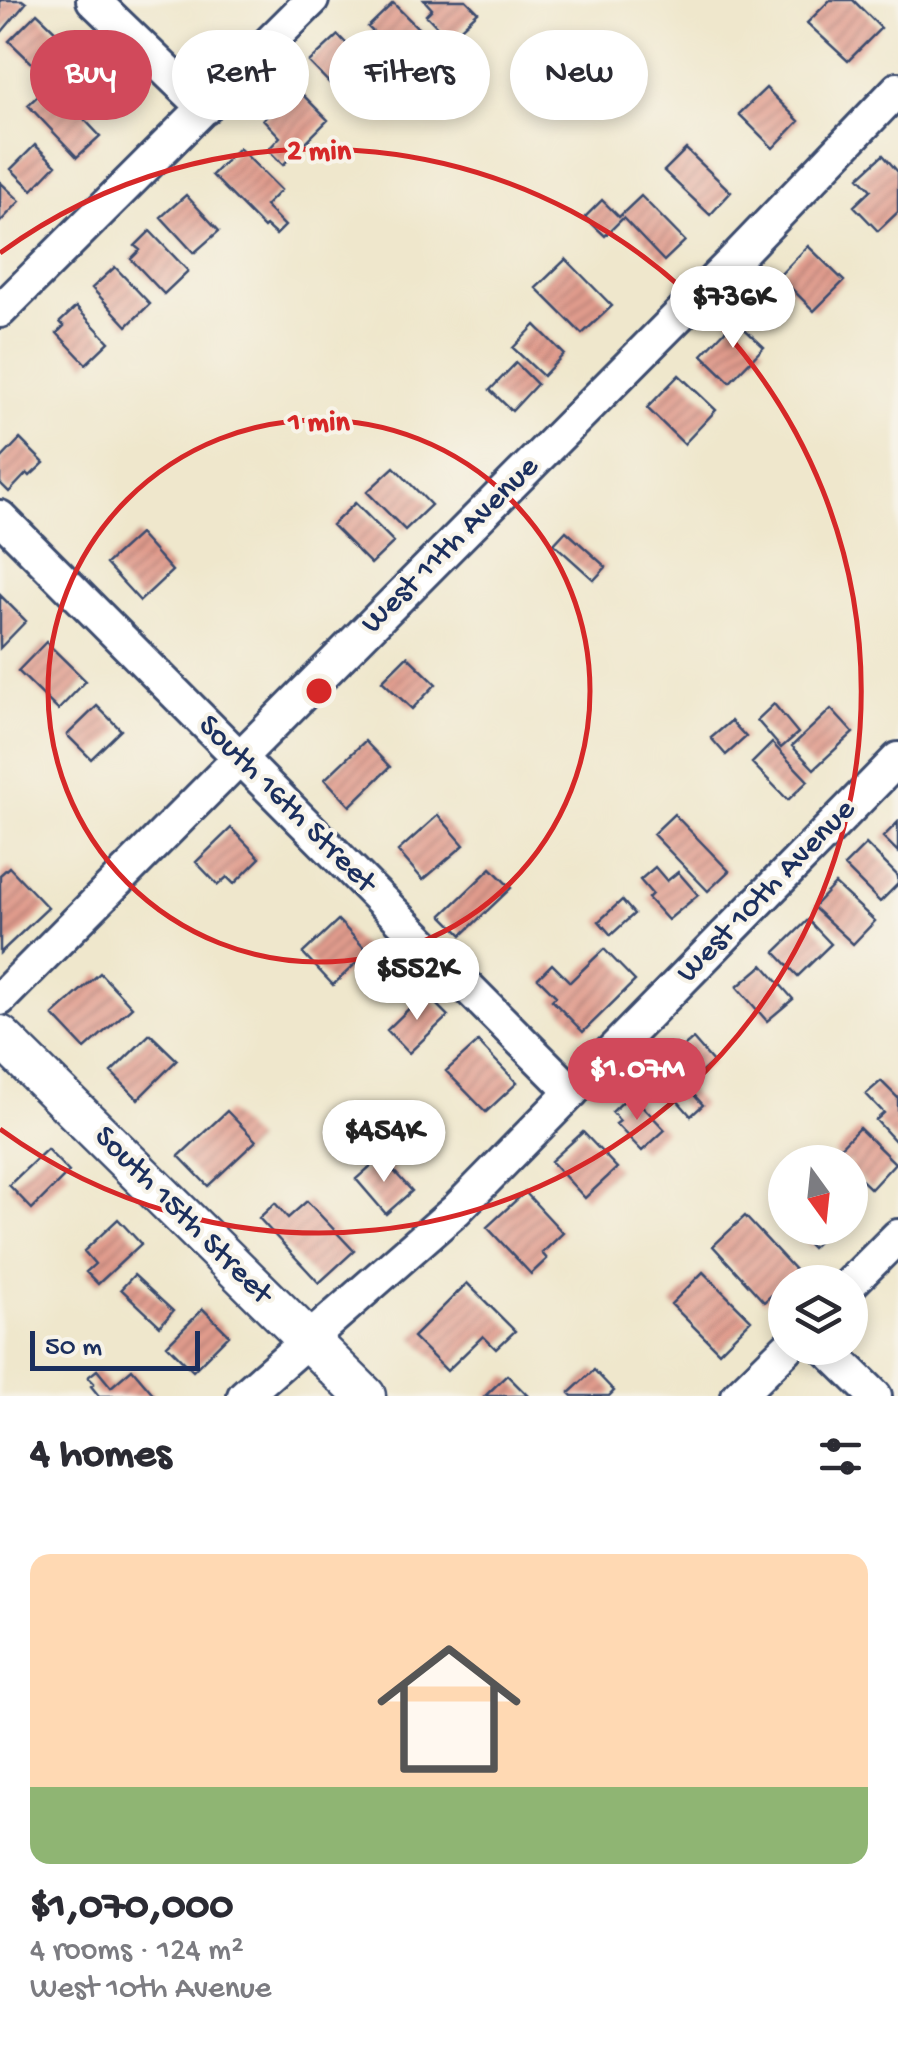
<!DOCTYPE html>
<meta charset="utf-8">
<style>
body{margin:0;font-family:"Gochi Hand",sans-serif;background:#f7f7f7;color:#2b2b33;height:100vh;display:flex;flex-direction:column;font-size:38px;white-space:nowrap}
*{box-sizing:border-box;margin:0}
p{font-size:32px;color:#7c7c81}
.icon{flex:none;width:55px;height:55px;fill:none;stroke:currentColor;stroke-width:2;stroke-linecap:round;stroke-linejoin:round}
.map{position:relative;height:1396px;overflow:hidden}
.panel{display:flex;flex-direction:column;background:#fff;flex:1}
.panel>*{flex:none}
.top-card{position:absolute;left:30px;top:30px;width:840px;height:90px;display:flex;gap:20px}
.needle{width:65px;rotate:165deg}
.controls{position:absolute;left:768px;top:1145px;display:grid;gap:20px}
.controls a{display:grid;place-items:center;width:100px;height:100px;border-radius:50%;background:#fff;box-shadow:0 5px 15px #0003;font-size:50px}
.scale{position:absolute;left:30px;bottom:25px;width:170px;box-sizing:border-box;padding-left:10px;border:5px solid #1b2f5e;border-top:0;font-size:28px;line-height:35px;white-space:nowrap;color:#1b2f5e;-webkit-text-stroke:8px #f7f3e8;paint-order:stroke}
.price{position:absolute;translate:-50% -85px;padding:0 22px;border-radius:35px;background:#fff;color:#222;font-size:32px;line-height:65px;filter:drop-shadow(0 2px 5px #0008)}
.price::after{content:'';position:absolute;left:50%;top:60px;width:30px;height:22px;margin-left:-15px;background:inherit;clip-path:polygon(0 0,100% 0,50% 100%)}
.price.on{background:#d1495b;color:#fff}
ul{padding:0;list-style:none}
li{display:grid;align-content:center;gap:20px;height:530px;padding:0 30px}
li+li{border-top:2px solid #e1e1e2}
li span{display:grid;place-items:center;height:310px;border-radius:20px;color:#555}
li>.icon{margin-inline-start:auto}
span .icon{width:180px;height:180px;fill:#fffc;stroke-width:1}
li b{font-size:42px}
h2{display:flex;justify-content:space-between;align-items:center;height:120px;padding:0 30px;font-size:42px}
.chip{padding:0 35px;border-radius:45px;background:#fff;box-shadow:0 5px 15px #0003;font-size:35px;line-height:90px}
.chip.on{background:#d1495b;color:#fff}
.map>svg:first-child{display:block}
.building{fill:url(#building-hatch)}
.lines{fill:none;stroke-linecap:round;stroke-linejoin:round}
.minor-casing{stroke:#3b4b6e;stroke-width:38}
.major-casing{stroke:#3b4b6e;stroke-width:45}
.minor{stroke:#fff;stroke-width:32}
.major{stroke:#fff;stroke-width:40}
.ring{fill:none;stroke:#d62828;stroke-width:5}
.labels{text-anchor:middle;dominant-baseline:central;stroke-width:8;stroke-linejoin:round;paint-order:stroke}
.street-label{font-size:32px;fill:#1b2f5e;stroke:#f7f3e8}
.centre{fill:#d62828;stroke:#f7f3e8;stroke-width:5}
.ring-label{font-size:30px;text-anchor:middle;font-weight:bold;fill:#d62828;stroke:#f7f3e8;stroke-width:8;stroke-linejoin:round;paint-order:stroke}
</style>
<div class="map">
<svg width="898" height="1396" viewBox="0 0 898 1396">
<defs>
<pattern id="building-hatch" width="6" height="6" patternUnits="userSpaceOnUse" patternTransform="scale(2.5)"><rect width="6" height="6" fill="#e09b8c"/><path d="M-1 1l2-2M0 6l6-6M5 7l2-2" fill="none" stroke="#b57f76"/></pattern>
</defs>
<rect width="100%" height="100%" fill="#f7f3e8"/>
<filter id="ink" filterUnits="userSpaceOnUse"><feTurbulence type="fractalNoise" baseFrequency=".01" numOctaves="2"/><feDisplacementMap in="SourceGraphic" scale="20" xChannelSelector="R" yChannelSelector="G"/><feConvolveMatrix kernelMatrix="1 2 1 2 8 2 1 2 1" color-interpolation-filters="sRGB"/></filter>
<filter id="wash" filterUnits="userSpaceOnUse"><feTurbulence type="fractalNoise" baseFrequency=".0048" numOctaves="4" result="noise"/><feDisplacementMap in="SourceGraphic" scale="40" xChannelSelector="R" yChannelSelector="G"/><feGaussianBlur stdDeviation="2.25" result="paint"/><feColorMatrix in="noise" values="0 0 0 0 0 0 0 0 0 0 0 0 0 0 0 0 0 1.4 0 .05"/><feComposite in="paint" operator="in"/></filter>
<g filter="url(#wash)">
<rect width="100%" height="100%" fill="#efe7cc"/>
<g id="blocks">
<path class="building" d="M0 0H22L26 3 0 34Z
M424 0H466L478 12 449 39 426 15 432 9Z
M830 0H853L881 28 848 61 807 23Z
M393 3 436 46 412 70 368 27Z
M37 13 62 37 34 65 9 41Z
M338 35 371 69 343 97 309 62Z
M69 66 103 103 85 120 100 136 77 157 28 105Z
M295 87 328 120 283 165 268 150 280 137 263 119Z
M766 88 799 121 773 148 739 114Z
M35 145 56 165 32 190 11 169Z
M239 148 281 190 265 206 285 226 276 235 266 226 264 228 212 175Z
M686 149 731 192 710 215 664 171Z
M883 155 898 172V212L878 231 854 206 871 190 859 177Z
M0 182 20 201 0 222Z
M186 195 219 231 194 253 161 217Z
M641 196 685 241 664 261 623 218 605 236 585 217 602 200 619 217Z
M150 231 188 271 164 294 131 259 140 250 135 246Z
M808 246 844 281 814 311 779 276Z
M566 259 612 306 582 334 536 288Z
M115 267 150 304 127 326 92 288Z
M76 307 109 342 86 364 57 333 64 326 60 322Z
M735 320 764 347 730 382 702 355Z
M535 325 564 354 543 376 513 348Z
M516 363 537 384 512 411 490 390Z
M679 375 716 410 684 444 647 408Z
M20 439 44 463 30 476 27 473 9 492 0 483V460Z
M394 467 431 505 405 530 367 492Z
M355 503 394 542 371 564 332 525Z
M566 531 606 567 594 580 554 544Z
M139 534 172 571 140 601 106 564Z
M0 595 26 621 0 648Z
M46 642 86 681 58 710 18 671Z
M407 656 436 684 412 709 382 681Z
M774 704 798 733 781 748 757 720Z
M97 706 121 730 91 759 67 735Z
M831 709 853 733 814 769 792 746Z
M731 721 746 737 726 755 711 738Z
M365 741 390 767 350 806 325 779Z
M772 743 808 781 788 800 752 763Z
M674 814 729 871 708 891 653 834Z
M438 815 464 845 423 880 398 851Z
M898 822V852L883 837Z
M231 828 260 858 234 884 227 877 218 885 196 862Z
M866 844 898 876V884L880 902 844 866Z
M9 867 48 908 0 953V875Z
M655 867 667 881 678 872 698 895 668 920 648 898 652 894 640 880Z
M491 868 511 888 462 935 442 915Z
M835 884 875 921 853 944 813 907Z
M622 900 634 914 611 935 599 921Z
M338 920 368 952 333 985 303 953Z
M808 920 831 944 798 976 775 952Z
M604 949 635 981 583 1032 552 1000 556 996 538 978 552 964 570 982Z
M763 965 793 999 767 1021 737 987Z
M100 973 132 1007 85 1049 53 1015Z
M425 993 448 1016 409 1053 387 1030Z
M150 1034 177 1060 138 1099 111 1072Z
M693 1039 713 1062 686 1086 703 1105 691 1116 653 1073Z
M478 1042 517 1083 486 1112 446 1071Z
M881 1081 898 1098V1144L876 1120 884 1113 866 1094Z
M631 1094 665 1130 642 1151 616 1124 620 1121 612 1112Z
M227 1111 256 1141 208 1186 179 1156Z
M859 1128 895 1163 871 1189 850 1169V1162H843L834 1154Z
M583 1132 617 1168 585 1198 551 1161Z
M47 1149 69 1172 32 1209 9 1185Z
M381 1157 412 1191 386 1214 356 1179Z
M525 1192 563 1233 542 1253 547 1259 531 1274 487 1227Z
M307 1201 354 1251 319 1283 259 1218 275 1203 288 1218Z
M745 1216 797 1272 764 1302 713 1246Z
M118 1219 141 1244 98 1284 86 1272 95 1264 84 1251Z
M792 1228H824L828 1232 812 1248Z
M703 1272 751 1320 719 1352 671 1304Z
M134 1275 173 1311 160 1326 121 1289Z
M467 1283 515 1331 496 1349 483 1336 447 1371 413 1337Z
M203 1309 229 1335 193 1371 167 1345Z
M132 1369 155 1396H99L91 1386 94 1383 88 1377 97 1370 111 1387Z
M594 1370 614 1391 609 1396H572L569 1393Z
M507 1375 528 1396H485Z"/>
</g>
</g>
<g filter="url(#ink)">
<use href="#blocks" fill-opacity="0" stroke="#3b4b6e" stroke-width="2.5"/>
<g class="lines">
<defs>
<path id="minor" d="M93 0 205 108
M0 311 312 0
M0 517 572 1092
M0 999 732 262 898 89
M850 1284 898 1236
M826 1348 875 1396
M244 1396 456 1210 898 759
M738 1396 787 1348"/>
<path id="major" d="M0 1036 365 1396"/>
</defs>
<use href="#minor" class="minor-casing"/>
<use href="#major" class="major-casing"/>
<use href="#minor" class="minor"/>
<use href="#major" class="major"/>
</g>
</g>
<g class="ring">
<circle cx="319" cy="691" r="271"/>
<path d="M0 253A542 542 0 1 1 0 1129"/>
</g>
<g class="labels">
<g class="street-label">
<text transform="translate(451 546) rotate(-45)">West 11th Avenue</text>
<text transform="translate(286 805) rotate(45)">South 16th Street</text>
<text transform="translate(767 892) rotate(-46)">West 10th Avenue</text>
<text transform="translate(182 1216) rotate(45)">South 15th Street</text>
</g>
</g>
<circle cx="319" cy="691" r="15" class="centre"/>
<g class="ring-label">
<text x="319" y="159">2 min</text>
<text x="319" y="430">1 min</text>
</g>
</svg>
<div class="controls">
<a><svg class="needle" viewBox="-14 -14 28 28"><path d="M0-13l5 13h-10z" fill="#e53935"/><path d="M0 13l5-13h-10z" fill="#7c7c81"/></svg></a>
<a><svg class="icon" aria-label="layers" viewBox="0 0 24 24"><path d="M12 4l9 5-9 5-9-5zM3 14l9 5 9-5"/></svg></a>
</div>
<div class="scale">50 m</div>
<b class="price" style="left:733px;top:351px">$736K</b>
<b class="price" style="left:417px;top:1023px">$552K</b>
<b class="price on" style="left:637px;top:1123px">$1.07M</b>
<b class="price" style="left:384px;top:1185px">$454K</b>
<div class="top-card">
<a class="chip on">Buy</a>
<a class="chip">Rent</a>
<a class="chip">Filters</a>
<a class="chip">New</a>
</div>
</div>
<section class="panel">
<h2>4 homes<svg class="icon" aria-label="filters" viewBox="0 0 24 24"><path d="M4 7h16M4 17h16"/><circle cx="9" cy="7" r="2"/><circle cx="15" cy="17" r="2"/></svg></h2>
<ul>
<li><span style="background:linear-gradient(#ffd9b3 75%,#8fb573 0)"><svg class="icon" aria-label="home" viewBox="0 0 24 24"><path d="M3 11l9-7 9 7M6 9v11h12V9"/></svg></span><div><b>$1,070,000</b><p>4 rooms · 124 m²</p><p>West 10th Avenue</p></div></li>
</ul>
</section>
